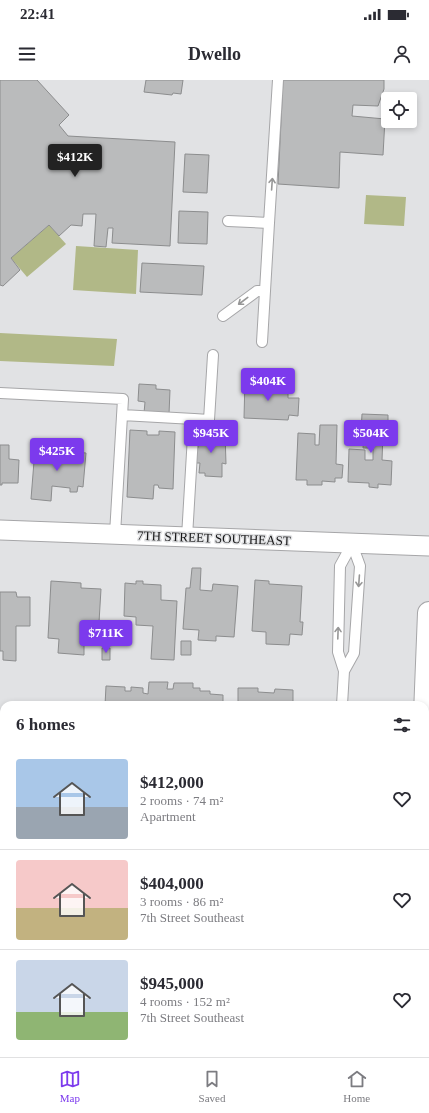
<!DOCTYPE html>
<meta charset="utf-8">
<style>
body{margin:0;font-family:"Times New Roman",serif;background:#f2f2f3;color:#2b2b33;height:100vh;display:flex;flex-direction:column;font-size:15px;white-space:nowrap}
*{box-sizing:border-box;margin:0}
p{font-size:13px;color:#7c7c81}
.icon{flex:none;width:22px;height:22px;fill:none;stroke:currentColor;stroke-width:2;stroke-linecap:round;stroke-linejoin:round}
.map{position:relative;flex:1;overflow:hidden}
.details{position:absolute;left:0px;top:621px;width:429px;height:356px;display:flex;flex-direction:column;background:#fff;border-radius:12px 12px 0 0;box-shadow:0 2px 6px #0003}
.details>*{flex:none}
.fabs{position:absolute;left:381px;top:12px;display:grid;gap:8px}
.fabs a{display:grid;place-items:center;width:36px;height:36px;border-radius:4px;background:#fff;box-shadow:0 2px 6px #0003;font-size:20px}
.price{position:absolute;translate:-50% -34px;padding:0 9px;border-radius:4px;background:#7c3aed;color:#fff;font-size:13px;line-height:26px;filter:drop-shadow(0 1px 2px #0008)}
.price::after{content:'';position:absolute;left:50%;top:24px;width:12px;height:9px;margin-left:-6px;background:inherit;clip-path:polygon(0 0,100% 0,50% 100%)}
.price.on{background:#222;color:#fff}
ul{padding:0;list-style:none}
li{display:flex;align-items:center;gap:12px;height:100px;padding:0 16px}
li+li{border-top:1px solid #e1e1e2}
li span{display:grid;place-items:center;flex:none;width:112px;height:80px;border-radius:4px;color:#555}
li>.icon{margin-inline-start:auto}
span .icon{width:48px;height:48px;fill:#fffc;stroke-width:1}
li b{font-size:17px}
h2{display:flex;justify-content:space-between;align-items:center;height:48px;padding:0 16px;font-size:17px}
.status{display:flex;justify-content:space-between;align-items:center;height:28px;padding:0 20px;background:#fff;direction:ltr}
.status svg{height:11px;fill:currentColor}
header{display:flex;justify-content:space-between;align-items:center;height:52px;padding:0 16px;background:#fff;font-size:18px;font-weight:600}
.dock{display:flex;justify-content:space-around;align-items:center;height:56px;border-top:1px solid #e1e1e2;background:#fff;font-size:11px;color:#7c7c81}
.dock a{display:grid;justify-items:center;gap:2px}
.dock .on{color:#7c3aed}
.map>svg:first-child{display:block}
.green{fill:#b1b887}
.building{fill:#babbbc;stroke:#8c8d8e}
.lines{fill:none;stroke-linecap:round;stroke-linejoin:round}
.lane-casing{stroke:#a6a6a8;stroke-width:12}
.street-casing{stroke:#a6a6a8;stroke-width:21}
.secondary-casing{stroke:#a6a6a8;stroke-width:24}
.lane{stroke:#fff;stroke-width:10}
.street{stroke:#fff;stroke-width:19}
.secondary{stroke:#fff;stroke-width:22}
.oneway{stroke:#979797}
.labels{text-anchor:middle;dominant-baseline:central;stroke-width:3;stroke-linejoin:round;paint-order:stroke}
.street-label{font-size:13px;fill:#171718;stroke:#e1e2e4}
</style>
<div class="status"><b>22:41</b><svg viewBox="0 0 49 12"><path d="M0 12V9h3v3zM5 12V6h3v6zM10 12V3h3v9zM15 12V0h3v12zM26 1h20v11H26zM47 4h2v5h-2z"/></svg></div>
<header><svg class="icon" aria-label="menu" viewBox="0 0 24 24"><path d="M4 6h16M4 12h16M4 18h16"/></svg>Dwello<svg class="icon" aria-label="person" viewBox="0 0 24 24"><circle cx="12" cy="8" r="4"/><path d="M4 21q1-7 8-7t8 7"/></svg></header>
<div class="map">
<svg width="429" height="977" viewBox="0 0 429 977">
<rect width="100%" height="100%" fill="#e1e2e4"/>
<path class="green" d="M366 115 406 117 404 146 364 144Z
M49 145 66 164 27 197 11 178Z
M76 166 138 170 136 214 73 210Z
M0 253 117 259 114 286 0 281Z"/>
<path class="building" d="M0 0H37L69 35 59 45 68 56 175 62 170 166 112 163 113 148H108L106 167 94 166 96 134H83L82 146 71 145 59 156 49 145 11 178 20 190 3 206 0 205Z
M146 0H183L181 14 173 13 172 15 144 12Z
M283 0H384V9L378 26 353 25 352 36 385 39 383 75 340 72 339 108 278 104Z
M185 74 209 75 207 113 183 112Z
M179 131 208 132 207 164 178 163Z
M142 183 204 186 202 215 140 212Z
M245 299 272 300 271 313H288V318H299L298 336 289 335 288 340 244 338Z
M139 304 156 305V309L170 310 169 334 144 333 145 322 138 321Z
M362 334 388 335V351H378V354H383L382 380 392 381 391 405 378 404V408L369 407V403L348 402 349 369 365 370V380H373V368H363L364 352H361Z
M320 345H337L336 384 343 385 342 398H335V402L322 401V405H307V400H296L298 353 315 354V365H319Z
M130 350 147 351V355H159V351L175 352 173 409 159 408 158 405H154L153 419 127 417Z
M199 352 225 353 226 384 222 383V397L205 396V393H199L200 383H195L196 368H198Z
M0 365H9V379L19 380 18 403H2V405H0Z
M35 369 86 373 83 407 78 406 77 412H70V408L52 406 51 421 31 419Z
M192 488H201L200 510 212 511 213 504 238 506 234 557 216 556V561L198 560 199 550 183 549 186 508H190Z
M255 500 269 501V504L302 506 300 542H303L302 555 290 554 289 565 266 564V552L252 551Z
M51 501 81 503V508L101 509 98 559H84V575L58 573 59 559 48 558Z
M136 501H143V504L161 505V520L177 521 174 580 151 579 153 546 136 545V537L124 536 125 503 136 504Z
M0 512H16L17 517H30V546H16V581L3 580V571H0Z
M181 561H191V575H181Z
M102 568H110V580H102Z
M149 602H168L167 609H173L174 603H193V608H200V611H210V614L223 615V625H105L106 606 125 607V611H131V607L143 608V613L148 614Z
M238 608H258V612L274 613 275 609 293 610V625H238Z
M304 623 329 624V625H304Z
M0 636H4V715H0Z
M0 736H4V785H0Z
M0 804H4V822H0Z
M0 863H4V916H0Z
M0 919H2L0 934Z
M50 973H87V977H50Z
M121 973H163V977H120Z
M180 973H208L219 974V977H179Z"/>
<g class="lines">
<defs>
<path id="lane" d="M228 141 269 143 262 262
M269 143 278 0
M223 236 257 211H265
M0 313 123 319 115 454
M122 335 194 339 187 457
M194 339 209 340 213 275
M344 591 354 573 360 486 352 464
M342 625 344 591 338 572 340 486 352 464
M0 833H4"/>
<path id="street" d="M0 450 429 466"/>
<path id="secondary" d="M425 634 429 533
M398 977V973"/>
</defs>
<use href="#lane" class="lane-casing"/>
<use href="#street" class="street-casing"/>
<use href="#secondary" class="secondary-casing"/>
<use href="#lane" class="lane"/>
<use href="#street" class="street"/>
<use href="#secondary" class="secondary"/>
</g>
<defs><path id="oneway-shaft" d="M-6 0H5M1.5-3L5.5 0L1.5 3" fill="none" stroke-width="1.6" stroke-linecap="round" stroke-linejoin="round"/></defs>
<g class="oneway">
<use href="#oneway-shaft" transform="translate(272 104) rotate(-86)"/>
<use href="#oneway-shaft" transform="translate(243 221) rotate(143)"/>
<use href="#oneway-shaft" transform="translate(359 501) rotate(94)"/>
<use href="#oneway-shaft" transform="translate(338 553) rotate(-88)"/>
</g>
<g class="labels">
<g class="street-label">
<text transform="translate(214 458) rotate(2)">7TH STREET SOUTHEAST</text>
</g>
</g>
</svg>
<div class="fabs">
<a><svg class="icon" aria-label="locate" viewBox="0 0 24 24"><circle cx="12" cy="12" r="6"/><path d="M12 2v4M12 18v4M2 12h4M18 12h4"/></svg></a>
</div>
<b class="price on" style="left:75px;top:98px">$412K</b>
<b class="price" style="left:268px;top:322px">$404K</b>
<b class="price" style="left:211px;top:374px">$945K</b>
<b class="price" style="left:371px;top:374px">$504K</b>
<b class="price" style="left:57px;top:392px">$425K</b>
<b class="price" style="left:106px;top:574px">$711K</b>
<section class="details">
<h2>6 homes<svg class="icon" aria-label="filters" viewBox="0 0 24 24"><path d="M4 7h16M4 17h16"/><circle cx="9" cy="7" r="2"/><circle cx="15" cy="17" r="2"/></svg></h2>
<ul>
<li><span style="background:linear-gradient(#a9c7e8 60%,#9aa5b1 0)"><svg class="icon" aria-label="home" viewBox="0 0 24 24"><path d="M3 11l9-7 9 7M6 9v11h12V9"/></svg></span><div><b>$412,000</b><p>2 rooms · 74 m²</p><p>Apartment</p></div><svg class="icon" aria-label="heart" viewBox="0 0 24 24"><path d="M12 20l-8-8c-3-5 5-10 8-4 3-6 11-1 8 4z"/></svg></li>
<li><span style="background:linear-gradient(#f6c9c9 60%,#c2b280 0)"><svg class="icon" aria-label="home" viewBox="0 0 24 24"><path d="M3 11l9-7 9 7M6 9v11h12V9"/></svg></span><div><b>$404,000</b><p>3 rooms · 86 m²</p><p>7th Street Southeast</p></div><svg class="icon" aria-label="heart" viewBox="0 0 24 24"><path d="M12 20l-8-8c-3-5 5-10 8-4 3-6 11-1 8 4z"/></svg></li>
<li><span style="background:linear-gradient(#c9d6e8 65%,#8fb573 0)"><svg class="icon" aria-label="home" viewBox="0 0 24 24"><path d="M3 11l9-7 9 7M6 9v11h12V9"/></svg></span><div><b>$945,000</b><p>4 rooms · 152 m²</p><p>7th Street Southeast</p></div><svg class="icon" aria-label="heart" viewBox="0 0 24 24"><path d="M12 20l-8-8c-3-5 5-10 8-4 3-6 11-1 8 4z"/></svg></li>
</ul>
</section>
</div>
<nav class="dock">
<a class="on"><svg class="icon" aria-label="map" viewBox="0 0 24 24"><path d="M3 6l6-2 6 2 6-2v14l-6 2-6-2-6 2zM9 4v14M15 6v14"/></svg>Map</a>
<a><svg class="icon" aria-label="saved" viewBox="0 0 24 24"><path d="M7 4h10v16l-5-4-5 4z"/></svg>Saved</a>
<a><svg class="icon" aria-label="home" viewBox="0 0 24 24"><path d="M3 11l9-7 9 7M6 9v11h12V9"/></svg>Home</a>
</nav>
